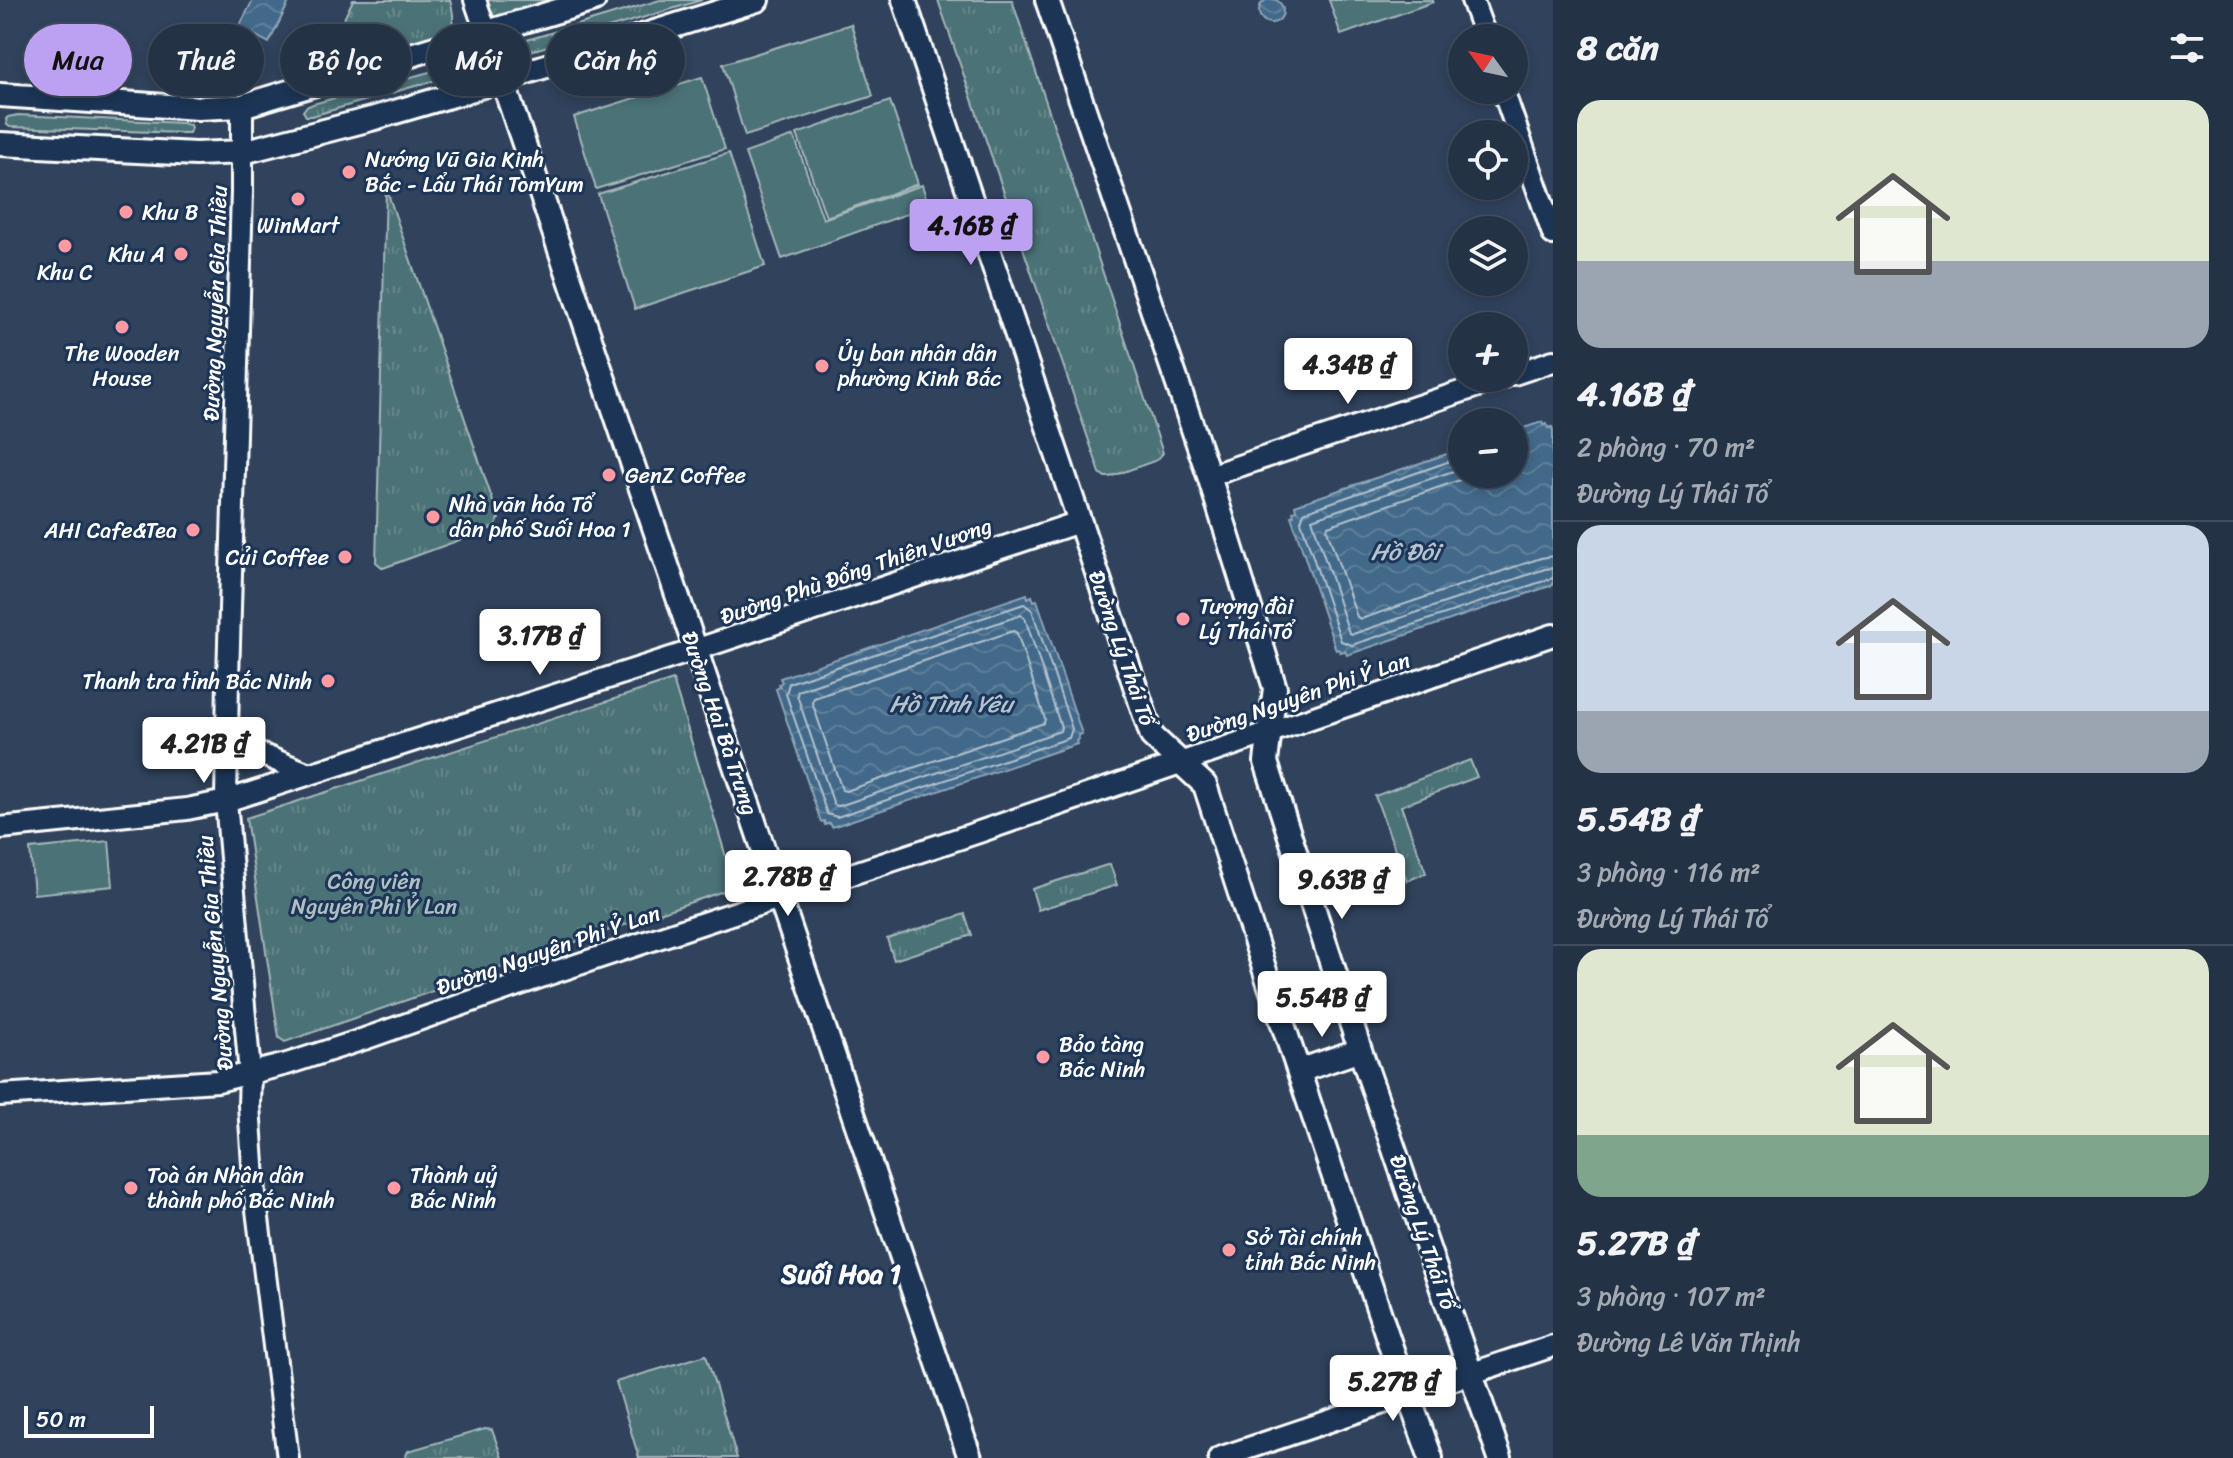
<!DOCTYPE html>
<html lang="vi">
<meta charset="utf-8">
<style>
body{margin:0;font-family:Sriracha,sans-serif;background:#2c3a4c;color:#f1f3f6;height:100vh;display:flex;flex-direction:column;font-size:30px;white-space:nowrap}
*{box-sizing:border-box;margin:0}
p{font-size:26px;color:#a3aab3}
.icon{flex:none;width:44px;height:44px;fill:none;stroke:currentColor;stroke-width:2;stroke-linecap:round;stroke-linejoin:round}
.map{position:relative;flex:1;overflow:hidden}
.side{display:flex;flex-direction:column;background:#243245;width:680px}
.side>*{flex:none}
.hud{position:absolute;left:24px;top:24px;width:760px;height:72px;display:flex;gap:16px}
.needle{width:52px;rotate:303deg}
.tools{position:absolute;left:1448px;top:24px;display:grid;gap:16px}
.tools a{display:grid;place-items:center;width:80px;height:80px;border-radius:50%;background:#243245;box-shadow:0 4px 12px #0003,0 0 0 2px #414d5e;font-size:40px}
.scale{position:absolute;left:24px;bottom:20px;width:130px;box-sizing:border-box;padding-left:8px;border:4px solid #fff;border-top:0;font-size:22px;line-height:28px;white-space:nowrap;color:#fff;-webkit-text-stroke:6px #1d3557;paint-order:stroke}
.price{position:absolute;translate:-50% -68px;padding:0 18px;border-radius:8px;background:#fff;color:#222;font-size:26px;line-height:52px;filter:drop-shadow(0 2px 4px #0008)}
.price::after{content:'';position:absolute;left:50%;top:48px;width:24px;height:18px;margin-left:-12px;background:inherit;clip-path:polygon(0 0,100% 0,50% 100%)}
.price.selected{background:#bca0f2;color:#111}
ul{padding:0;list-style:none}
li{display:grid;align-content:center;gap:16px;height:424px;padding:0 24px}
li+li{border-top:2px solid #414d5e}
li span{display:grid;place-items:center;height:248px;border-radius:24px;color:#555}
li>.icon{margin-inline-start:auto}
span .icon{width:144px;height:144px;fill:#fffc;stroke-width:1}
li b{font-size:34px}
h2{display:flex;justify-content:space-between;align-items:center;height:96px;padding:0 24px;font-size:34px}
.tag{padding:0 28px;border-radius:36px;background:#243245;box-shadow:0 4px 12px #0003,0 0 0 2px #414d5e;font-size:28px;line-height:72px}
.tag.selected{background:#bca0f2;color:#111}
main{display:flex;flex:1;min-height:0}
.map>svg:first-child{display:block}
.grass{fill:url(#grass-tufts);stroke:#a5b8ba;stroke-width:2}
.garden{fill:#4b7276;stroke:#a5b8ba;stroke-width:2}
.water{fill:url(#water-waves);stroke:#8ea5b8;stroke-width:2}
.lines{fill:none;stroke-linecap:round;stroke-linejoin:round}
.shore{stroke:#b3c3d0;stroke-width:2}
.tertiary-casing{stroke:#fff;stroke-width:26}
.secondary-casing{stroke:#fff;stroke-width:28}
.tertiary{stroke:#1d3557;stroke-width:20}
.secondary{stroke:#1d3557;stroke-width:22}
.poi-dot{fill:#ff9aa2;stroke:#1d3557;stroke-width:3}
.labels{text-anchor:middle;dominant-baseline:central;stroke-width:6;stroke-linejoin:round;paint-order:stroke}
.poi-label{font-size:22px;fill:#fff;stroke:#1d3557;text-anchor:start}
.street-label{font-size:22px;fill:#fff;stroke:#1d3557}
.park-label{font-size:22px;fill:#aec0c1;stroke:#1d3557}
.water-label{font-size:24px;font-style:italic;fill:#b3c3d0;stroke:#1d3557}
.quarter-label{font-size:26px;font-weight:bold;fill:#fff;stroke:#1d3557}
</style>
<main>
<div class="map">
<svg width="1553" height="1458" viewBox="0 0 1553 1458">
<defs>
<pattern id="grass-tufts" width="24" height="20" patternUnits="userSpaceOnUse" patternTransform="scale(2)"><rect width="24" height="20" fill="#4b7276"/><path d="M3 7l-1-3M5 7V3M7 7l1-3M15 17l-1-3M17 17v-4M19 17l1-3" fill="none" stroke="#66878b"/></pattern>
<pattern id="water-waves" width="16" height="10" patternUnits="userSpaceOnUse" patternTransform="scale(2)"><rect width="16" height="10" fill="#426989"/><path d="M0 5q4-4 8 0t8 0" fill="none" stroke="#5e809b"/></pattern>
</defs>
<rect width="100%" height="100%" fill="#30425c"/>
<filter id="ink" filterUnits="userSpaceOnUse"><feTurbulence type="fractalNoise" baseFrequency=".0125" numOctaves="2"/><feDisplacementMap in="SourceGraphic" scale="16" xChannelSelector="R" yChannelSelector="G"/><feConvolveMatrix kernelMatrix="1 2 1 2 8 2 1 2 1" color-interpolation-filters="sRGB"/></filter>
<g filter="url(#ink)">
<path class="grass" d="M353 0H450C453 13 457 24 445 33L324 71 321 67Z
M475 0H594L486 32Z
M660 0H702L521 54 517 52 518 45 527 40Z
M938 0H1012L1163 453 1157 460 1110 477H1105L1100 473Z
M458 64 464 67 465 69 460 73 312 116H306L303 111 306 107 313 104Z
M18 115 182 123 190 125 191 128 189 133H182L10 127 7 125 6 119 8 117Z
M386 188 499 519 495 527 383 568 376 562Z
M673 680 735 887 285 1042 279 1038 246 818Z
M1470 760 1477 777 1401 806 1426 873 1407 881 1375 796Z
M1110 864 1117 885 1038 910 1032 889Z
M965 914 972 935 894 960 887 939Z
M706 1355 737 1458H639L616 1382Z
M485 1429 492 1430 502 1458H405L408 1451Z"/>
<path class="garden" d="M1329 0H1433V2L1341 35Z
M851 24 873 96 745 136 723 64Z
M702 77 725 149 596 189 574 117Z
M890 101 918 184 826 217 797 134Z
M794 136 823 219 922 185 929 206 782 259 745 153Z
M729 153 765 266 635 309 598 194Z
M109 841 113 886 34 894 30 849Z"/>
<path class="water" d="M1259 11a12 12 0 1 1 24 0a12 12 0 1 1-24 0Z
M253 0H290L269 43 239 27Z
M1542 422 1543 425 1547 424 1548 428 1552 427 1553 430V585L1347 655 1345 651 1340 652 1339 649 1336 650 1291 516 1294 515 1293 511 1296 510 1295 505 1462 449V474H1514V431Z
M1027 594 1028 598 1032 596 1034 601 1037 600 1082 734 1078 735 1079 739 1076 741 1077 744 832 827 830 823 825 825 824 821 821 822 776 689 780 687 779 684 782 682 780 678Z"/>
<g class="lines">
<path class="shore" d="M1462 457 1304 512 1301 521 1341 641 1352 645 1553 578
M1462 468 1312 519 1349 633 1353 634 1545 569 1553 568
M1477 474 1328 526 1327 530 1357 617 1361 619 1541 558 1553 556
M1024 604 1032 610 1072 729 1069 738 837 817 827 814 786 694 789 683Z
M1021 615 1025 618 1061 727 1060 731 839 806 834 805 797 695 798 691Z
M1013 631 1017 633 1045 719 1044 723 846 791 842 790 812 702 814 698Z"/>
<defs>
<path id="tertiary" d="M475 0 486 32
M1472 0 1486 38
M1503 90 1553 234
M242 106V192L228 678 226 801 250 1074 249 1105 255 1194 288 1458
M1514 374 1553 361
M1209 476 1502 378
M227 740 309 774
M0 828 187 809 226 801 695 650 1079 522
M0 1095 218 1081 287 1064 364 1039 549 974 979 832 1553 635
M1219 1458 1553 1346"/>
<path id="secondary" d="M904 0 1152 736 1205 785 1265 971 1396 1362 1431 1458
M1047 0 1209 476 1275 688 1266 762 1282 812 1360 1050 1500 1458
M486 32 970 1458
M0 95 198 108 242 106 594 0
M0 144 196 154 243 152 371 119 460 93 757 0
M1299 1071 1360 1050"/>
</defs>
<use href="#tertiary" class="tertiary-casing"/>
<use href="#secondary" class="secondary-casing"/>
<use href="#tertiary" class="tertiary"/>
<use href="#secondary" class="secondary"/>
</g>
</g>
<g class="poi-dot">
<circle cx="349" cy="172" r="8"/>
<circle cx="298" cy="199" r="8"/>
<circle cx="126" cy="212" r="8"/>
<circle cx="65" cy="246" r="8"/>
<circle cx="181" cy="254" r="8"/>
<circle cx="122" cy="327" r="8"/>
<circle cx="822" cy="366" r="8"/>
<circle cx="609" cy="475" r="8"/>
<circle cx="433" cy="517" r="8"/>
<circle cx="193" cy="530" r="8"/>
<circle cx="345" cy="557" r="8"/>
<circle cx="1183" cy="619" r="8"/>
<circle cx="328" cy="681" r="8"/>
<circle cx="1043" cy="1057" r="8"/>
<circle cx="131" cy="1188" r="8"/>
<circle cx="394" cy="1188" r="8"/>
<circle cx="1229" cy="1250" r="8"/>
</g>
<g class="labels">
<g class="poi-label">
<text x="365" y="159">Nướng Vũ Gia Kinh<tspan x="365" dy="25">Bắc - Lẩu Thái TomYum</tspan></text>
<text x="142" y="212">Khu B</text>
<text x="298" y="225" text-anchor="middle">WinMart</text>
<text x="165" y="254" text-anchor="end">Khu A</text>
<text x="65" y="272" text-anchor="middle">Khu C</text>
<text x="122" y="353" text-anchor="middle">The Wooden<tspan x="122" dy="25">House</tspan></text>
<text x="838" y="353">Ủy ban nhân dân<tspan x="838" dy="25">phường Kinh Bắc</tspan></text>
<text x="625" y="475">GenZ Coffee</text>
<text x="449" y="504">Nhà văn hóa Tổ<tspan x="449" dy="25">dân phố Suối Hoa 1</tspan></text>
<text x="177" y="530" text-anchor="end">AHI Cafe&amp;Tea</text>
<text x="329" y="557" text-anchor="end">Củi Coffee</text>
<text x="1199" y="606">Tượng đài<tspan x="1199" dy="25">Lý Thái Tổ</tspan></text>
<text x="312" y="681" text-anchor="end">Thanh tra tỉnh Bắc Ninh</text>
<text x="1059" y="1044">Bảo tàng<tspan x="1059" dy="25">Bắc Ninh</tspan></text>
<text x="147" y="1175">Toà án Nhân dân<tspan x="147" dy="25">thành phố Bắc Ninh</tspan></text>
<text x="410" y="1175">Thành uỷ<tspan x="410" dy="25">Bắc Ninh</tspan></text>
<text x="1245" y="1237">Sở Tài chính<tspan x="1245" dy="25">tỉnh Bắc Ninh</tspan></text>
</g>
<g class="street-label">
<text transform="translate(215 303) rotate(-88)">Đường Nguyễn Gia Thiều</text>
<text transform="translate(856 571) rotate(-19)">Đường Phù Đổng Thiên Vương</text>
<text transform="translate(1122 648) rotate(71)">Đường Lý Thái Tổ</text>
<text transform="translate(1298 697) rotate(-19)">Đường Nguyên Phi Ỷ Lan</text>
<text transform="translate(720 723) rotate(71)">Đường Hai Bà Trưng</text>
<text transform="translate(548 950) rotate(-19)">Đường Nguyên Phi Ỷ Lan</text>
<text transform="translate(215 953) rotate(-95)">Đường Nguyễn Gia Thiều</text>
<text transform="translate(1423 1232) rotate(71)">Đường Lý Thái Tổ</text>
</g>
<g class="park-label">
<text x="374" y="881">Công viên<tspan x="374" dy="25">Nguyên Phi Ỷ Lan</tspan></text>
</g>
<g class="water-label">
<text x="1405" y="552">Hồ Đôi</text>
<text x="951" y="704">Hồ Tình Yêu</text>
</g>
<g class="quarter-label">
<text x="841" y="1274">Suối Hoa 1</text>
</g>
</g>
</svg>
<div class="tools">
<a><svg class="needle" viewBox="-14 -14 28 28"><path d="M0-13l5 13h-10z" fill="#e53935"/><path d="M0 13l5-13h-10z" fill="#a3aab3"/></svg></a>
<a><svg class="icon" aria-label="locate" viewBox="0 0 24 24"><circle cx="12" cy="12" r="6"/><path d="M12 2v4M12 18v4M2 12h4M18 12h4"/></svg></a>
<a><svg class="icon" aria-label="layers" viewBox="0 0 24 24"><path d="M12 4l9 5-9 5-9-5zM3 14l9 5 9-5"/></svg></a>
<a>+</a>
<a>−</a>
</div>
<div class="scale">50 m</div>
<b class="price selected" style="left:971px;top:267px">4.16B ₫</b>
<b class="price" style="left:1348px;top:406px">4.34B ₫</b>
<b class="price" style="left:540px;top:677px">3.17B ₫</b>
<b class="price" style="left:204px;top:785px">4.21B ₫</b>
<b class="price" style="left:788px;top:918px">2.78B ₫</b>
<b class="price" style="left:1342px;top:921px">9.63B ₫</b>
<b class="price" style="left:1322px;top:1039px">5.54B ₫</b>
<b class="price" style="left:1393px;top:1423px">5.27B ₫</b>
<div class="hud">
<a class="tag selected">Mua</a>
<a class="tag">Thuê</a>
<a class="tag">Bộ lọc</a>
<a class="tag">Mới</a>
<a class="tag">Căn hộ</a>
</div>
</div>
<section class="side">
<h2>8 căn<svg class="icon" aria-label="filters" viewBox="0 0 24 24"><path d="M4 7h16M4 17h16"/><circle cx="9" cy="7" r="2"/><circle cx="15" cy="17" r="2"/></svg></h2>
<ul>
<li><span style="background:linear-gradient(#dfe7d0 65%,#9aa5b1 0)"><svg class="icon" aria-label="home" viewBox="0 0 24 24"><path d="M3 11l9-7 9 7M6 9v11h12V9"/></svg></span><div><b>4.16B ₫</b><p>2 phòng · 70 m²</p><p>Đường Lý Thái Tổ</p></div></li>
<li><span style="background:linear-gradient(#c9d6e8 75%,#9aa5b1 0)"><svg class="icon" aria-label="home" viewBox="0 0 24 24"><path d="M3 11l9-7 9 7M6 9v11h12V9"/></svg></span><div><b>5.54B ₫</b><p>3 phòng · 116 m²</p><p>Đường Lý Thái Tổ</p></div></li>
<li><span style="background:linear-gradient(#dfe7d0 75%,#7fa58c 0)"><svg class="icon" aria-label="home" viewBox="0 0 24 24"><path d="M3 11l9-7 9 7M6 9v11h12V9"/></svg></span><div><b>5.27B ₫</b><p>3 phòng · 107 m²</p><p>Đường Lê Văn Thịnh</p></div></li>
</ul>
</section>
</main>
